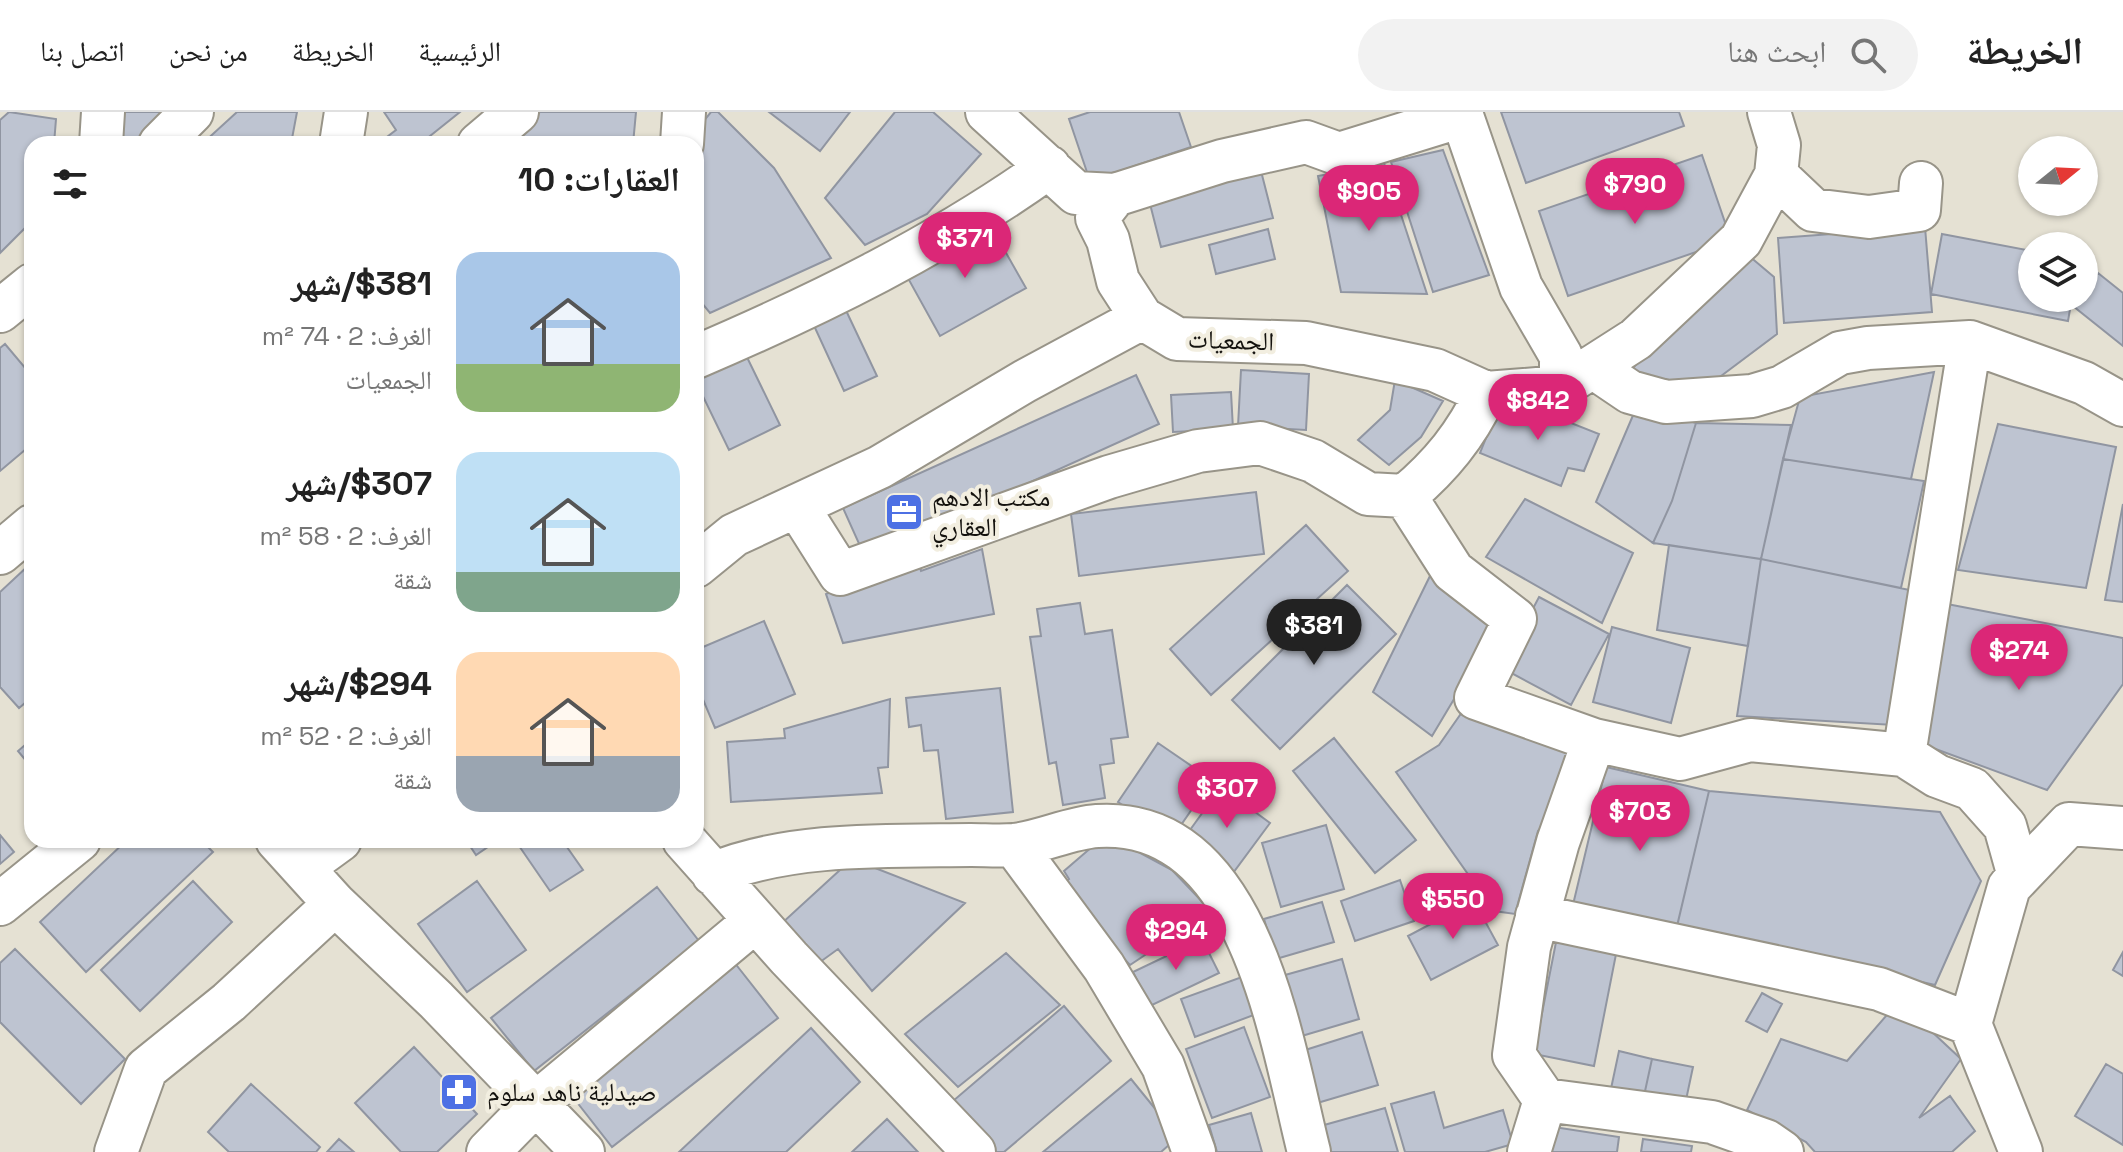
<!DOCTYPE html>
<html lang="ar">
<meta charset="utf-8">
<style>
body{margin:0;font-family:"Space Grotesk","Noto Naskh Arabic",sans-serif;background:#f2f2f2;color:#222;direction:rtl;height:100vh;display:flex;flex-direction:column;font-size:30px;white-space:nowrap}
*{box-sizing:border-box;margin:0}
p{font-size:26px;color:#767676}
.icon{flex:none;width:44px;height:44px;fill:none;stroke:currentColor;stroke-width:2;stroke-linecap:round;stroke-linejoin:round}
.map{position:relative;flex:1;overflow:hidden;direction:ltr}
.sheet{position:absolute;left:24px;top:24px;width:680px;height:712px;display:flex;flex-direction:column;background:#fff;border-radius:24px;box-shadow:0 2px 6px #0004;direction:rtl}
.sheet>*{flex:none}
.needle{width:52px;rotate:72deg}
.fabs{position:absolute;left:2018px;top:24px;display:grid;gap:16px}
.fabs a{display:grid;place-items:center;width:80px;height:80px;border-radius:50%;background:#fff;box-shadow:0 2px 6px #0004;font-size:40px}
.price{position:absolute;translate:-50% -68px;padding:0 18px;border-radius:28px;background:#db2777;color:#fff;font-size:26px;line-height:52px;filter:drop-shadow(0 2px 4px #0008)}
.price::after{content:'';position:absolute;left:50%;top:48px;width:24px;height:18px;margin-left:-12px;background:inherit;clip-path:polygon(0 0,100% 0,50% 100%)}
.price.current{background:#222;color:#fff}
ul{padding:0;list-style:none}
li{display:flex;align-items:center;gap:24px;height:200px;padding:0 24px}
li span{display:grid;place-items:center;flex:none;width:224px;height:160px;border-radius:24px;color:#555}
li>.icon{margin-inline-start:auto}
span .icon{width:96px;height:96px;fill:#fffc;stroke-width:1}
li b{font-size:34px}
h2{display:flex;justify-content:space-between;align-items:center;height:96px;padding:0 24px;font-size:34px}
header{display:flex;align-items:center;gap:48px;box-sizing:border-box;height:112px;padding:0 40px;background:#fff;border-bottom:2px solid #e0e0e0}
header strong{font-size:38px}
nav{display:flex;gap:44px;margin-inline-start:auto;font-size:28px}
.search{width:560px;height:72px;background:#f2f2f2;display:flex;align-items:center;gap:20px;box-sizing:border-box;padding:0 28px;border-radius:44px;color:#767676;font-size:30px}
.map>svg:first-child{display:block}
.building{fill:#bec4d1;stroke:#9095a1;stroke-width:2}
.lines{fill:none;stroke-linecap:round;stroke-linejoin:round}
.minor-casing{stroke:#989488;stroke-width:46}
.minor{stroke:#fff;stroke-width:42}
.labels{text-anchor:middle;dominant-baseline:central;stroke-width:8;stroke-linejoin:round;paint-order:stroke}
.street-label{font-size:26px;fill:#14120e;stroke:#f2eee0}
.poi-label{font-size:26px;fill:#14120e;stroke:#f2eee0;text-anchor:start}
</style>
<header>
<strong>الخريطة</strong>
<div class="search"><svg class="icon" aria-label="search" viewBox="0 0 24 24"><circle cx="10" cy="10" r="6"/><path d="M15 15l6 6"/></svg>ابحث هنا</div>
<nav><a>الرئيسية</a><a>الخريطة</a><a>من نحن</a><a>اتصل بنا</a></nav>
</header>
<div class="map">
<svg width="2123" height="1040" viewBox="0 0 2123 1040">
<rect width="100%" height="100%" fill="#e5e1d3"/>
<path class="building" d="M9 0 56 7 54 32H32V109L0 141V8Z
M116 0H166L137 32H113Z
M237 0H297L291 32H202Z
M384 0H460L420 32H386L383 28 396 18Z
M540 0H636L633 32H501Z
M711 0H718L774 56 831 146 710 201 696 184V160L702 11Z
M769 0H850L820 39Z
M895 0H933L981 42 927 102 865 133 825 86Z
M1090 0H1179L1191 35 1090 69 1069 7Z
M1501 0H1679L1684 14 1526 71Z
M1443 38 1489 163 1433 180 1391 50Z
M1702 43 1731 128 1568 184 1539 99Z
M1384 51 1427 182 1341 180 1318 64Z
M1261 59 1273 106 1161 135 1149 88Z
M989 111 1026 176 940 224 904 159Z
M1925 115 1932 200 1784 211 1778 126Z
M1268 117 1275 147 1216 162 1209 133Z
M1942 122 2032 139V186H2072L2068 209 1931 182Z
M1742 138 1774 165 1777 222 1709 273H1649L1632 257Z
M2098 161 2123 181V234L2073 194 2079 186H2084V179Z
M842 190 877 264 844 279 810 205Z
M5 232 32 264V332L0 359V236Z
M742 235 780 313 729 338 696 270V258Z
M1241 258 1309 262 1306 318 1238 314Z
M1934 260 1911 367 1783 347 1800 285Z
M1136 263 1159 312 865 445 843 396Z
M1395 268 1443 289 1421 325 1389 353 1358 328 1390 298Z
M1231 280 1233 317 1173 320 1171 283Z
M1503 284 1599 322 1584 359 1568 356 1561 374 1480 341Z
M1637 294 1696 311 1672 389 1653 431 1596 390Z
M1696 311 1791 313 1761 447 1653 431 1672 389Z
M1998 312 2116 335 2086 476 1958 458Z
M1783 347 1924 369 1901 476 1761 447Z
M1256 380 1264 442 1079 464 1071 402Z
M1525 387 1633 441 1602 511 1486 445Z
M2123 392V490L2105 488Z
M1306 413 1348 459 1211 583 1170 537Z
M1669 433 1761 447 1748 534 1657 518Z
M982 437 994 502 843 531 826 482 917 446 921 459Z
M1761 447 1919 480 1894 613 1737 604Z
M28 454 32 458V585L19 596 0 575V480Z
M1430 464 1503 505 1432 624 1373 580Z
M1347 473 1396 522 1280 637 1232 588Z
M1539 485 1609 522 1571 593 1502 556Z
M1080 491 1085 522 1112 518 1128 625 1111 627 1114 651 1100 653 1105 686 1063 693 1056 650 1049 652 1030 525 1041 524 1037 497Z
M1947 492 2123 526V572L2047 678 1922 632Z
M764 509 795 582 715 616 696 571V538Z
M1612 515 1690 536 1671 611 1593 590Z
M1000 576 1013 700 946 707 938 638 924 639 921 613 909 615 906 586Z
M890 587 888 655 878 656 882 681 731 690 727 630 785 626 784 617Z
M1467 593 1577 644 1559 694 1538 719 1515 802 1494 799 1396 660 1439 633Z
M1334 626 1416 728 1375 761 1293 659Z
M32 627V656L18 639Z
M1158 631 1212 668 1172 726 1118 690Z
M1606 655 1709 679 1674 827 1571 801Z
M1221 675 1270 711 1233 761 1185 725Z
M1709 679 1940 700 1981 769 1935 873 1677 814Z
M1326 713 1344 777 1281 795 1262 731Z
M0 723 14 740 0 752Z
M127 728H201L213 740 86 860 40 810Z
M466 728H498L476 743Z
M515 728H562L583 758 550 779Z
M1093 734 1133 737 1172 758 1211 799 1130 853 1057 776 1069 767 1064 759Z
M852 747 965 791 872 879 838 837 816 853 781 812Z
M1400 768 1414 809 1355 829 1341 789Z
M193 769 232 810 140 899 101 858Z
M477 769 526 838 467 880 418 812Z
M657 775 699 829 534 959 491 906Z
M1474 789 1498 833 1431 868 1408 824Z
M1322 790 1334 830 1276 847 1264 807Z
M1558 820 1618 832 1594 954 1534 942Z
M1202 827 1219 861 1150 894 1133 860Z
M15 837 125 947 81 992 0 910V851Z
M2123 840V864L2113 858Z
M1006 841 1060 893 958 975 905 922Z
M1342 847 1359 907 1295 926 1278 865Z
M734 850 778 906 612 1035 569 980Z
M1253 861 1267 898 1195 925 1181 887Z
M1762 881 1782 892 1767 920 1746 909Z
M1899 889 1961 947 1919 1006 1950 984 1975 1019 1952 1040H1815L1806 1030 1747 998 1781 927 1847 949Z
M1064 894 1111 949 1004 1040H996L953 989Z
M1244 915 1270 985 1212 1006 1186 937Z
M811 916 860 970 786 1040H679Z
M1362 920 1378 973 1314 992 1299 940Z
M414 935 477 1002 437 1040H401L355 991Z
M1619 939 1652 947 1642 993 1609 986Z
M1652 947 1693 955 1683 1002 1642 993Z
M2106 952 2123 962V1033L2075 1004Z
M1131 967 1178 1025 1161 1040H1043Z
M251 972 320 1035 316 1040H229L208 1020Z
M1434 980 1444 1016 1503 998 1513 1032 1485 1040H1405L1391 992Z
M1385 996 1398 1040H1324L1317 1015Z
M1251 1001 1262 1040H1217L1209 1013Z
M887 1007 918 1040H852Z
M1541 1013 1619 1025 1617 1040H1537Z
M339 1027 354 1040H327Z
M1643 1027 1692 1034 1691 1040H1641Z"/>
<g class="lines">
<defs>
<path id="minor" d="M987 0 1076 81 1115 83 1097 106 1108 128 1118 169 1142 206 1177 227 1306 231 1435 258 1486 281 1561 275 1636 227 1741 128 1776 63 1779 33 1769 0
M101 32 103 0
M160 32 192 0
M341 32 346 0
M479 32 517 0
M682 32 684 0
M1776 63 1813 98 1869 105 1919 98 1921 71
M1115 83 1222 49 1306 30 1339 42 1462 4 1521 175 1561 244V275
M0 199 32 173
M696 245C820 192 940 133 1049 55
M1593 255 1630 280 1666 290 1752 284 1782 275 1840 241 1868 236 1970 230 2084 271 2123 293
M1405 384 1453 459 1515 507 1476 586 1594 628 1680 647 1750 628 1904 643 1937 664 1972 677 2005 714 2019 764
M797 394 840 462 1109 365 1198 339 1260 331 1313 349 1368 382 1405 384C1441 354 1466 323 1486 281
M0 441 32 414
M696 454 734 423 880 355 1025 269 1142 206
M1904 643 1970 230
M277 728 335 792 436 888 583 1040
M684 728 789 846 974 1040
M1014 733 1104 855 1163 954 1194 1040
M303 755 340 728
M713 762C788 730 890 734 971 733 985 733 1000 734 1014 733 1042 730 1069 716 1097 714 1251 704 1281 930 1309 1040
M0 792 79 728
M1537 804 1879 877 1970 912
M1545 988 1712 1010 1766 1029 1782 1040
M116 1040 146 957 229 890 335 792
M488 1040 534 993 755 809
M1529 1040 1545 988 1514 943 1529 835 1558 730 1594 628
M2021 1040 1970 912 2009 775 2069 712 2123 716"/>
</defs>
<use href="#minor" class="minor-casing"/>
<use href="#minor" class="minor"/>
</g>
<defs>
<symbol id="office-square" viewBox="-11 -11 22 22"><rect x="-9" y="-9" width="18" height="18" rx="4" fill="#4d70e4" stroke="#f2eee0"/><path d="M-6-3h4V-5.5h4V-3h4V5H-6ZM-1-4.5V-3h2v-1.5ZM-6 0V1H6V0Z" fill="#fff"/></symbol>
<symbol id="pharmacy-square" viewBox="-11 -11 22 22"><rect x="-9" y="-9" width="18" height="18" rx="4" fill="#4d70e4" stroke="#f2eee0"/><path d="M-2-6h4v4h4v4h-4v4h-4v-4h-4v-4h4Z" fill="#fff"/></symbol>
</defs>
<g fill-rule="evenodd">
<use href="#office-square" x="882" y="378" width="44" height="44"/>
<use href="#pharmacy-square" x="437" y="958" width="44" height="44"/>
</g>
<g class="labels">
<g class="street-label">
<text transform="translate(1231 228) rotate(2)">الجمعيات</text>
</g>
<g class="poi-label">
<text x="932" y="385">مكتب الادهم<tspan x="932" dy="30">العقاري</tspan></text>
<text x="487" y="980">صيدلية ناهد سلوم</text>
</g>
</g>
</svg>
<div class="fabs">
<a><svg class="needle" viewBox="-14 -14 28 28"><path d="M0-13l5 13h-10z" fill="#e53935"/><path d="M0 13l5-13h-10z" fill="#767676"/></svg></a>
<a><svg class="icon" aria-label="layers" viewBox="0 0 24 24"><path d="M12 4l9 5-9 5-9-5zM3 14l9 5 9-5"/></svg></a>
</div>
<b class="price" style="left:1635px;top:114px">$790</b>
<b class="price" style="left:1369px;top:121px">$905</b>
<b class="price" style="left:965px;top:168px">$371</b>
<b class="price" style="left:1538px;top:330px">$842</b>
<b class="price current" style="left:1314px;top:555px">$381</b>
<b class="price" style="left:2019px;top:580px">$274</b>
<b class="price" style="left:1227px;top:718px">$307</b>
<b class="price" style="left:1640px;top:741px">$703</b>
<b class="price" style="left:1453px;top:829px">$550</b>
<b class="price" style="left:1176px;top:860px">$294</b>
<section class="sheet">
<h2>العقارات: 10<svg class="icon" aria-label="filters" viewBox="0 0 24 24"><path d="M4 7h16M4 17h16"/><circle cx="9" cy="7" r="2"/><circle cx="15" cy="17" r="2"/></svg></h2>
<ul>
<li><span style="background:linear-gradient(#a9c7e8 70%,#8fb573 0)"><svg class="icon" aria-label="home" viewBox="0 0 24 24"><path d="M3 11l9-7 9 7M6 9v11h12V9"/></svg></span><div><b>$381/شهر</b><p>الغرف: 2 · 74 m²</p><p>الجمعيات</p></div></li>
<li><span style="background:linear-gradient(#bfe0f5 75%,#7fa58c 0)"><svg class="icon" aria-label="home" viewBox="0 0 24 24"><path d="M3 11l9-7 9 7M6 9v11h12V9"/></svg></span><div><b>$307/شهر</b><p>الغرف: 2 · 58 m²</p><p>شقة</p></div></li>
<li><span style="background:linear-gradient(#ffd9b3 65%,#9aa5b1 0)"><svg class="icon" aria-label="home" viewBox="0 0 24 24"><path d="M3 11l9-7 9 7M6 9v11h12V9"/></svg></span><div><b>$294/شهر</b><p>الغرف: 2 · 52 m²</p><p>شقة</p></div></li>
</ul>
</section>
</div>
